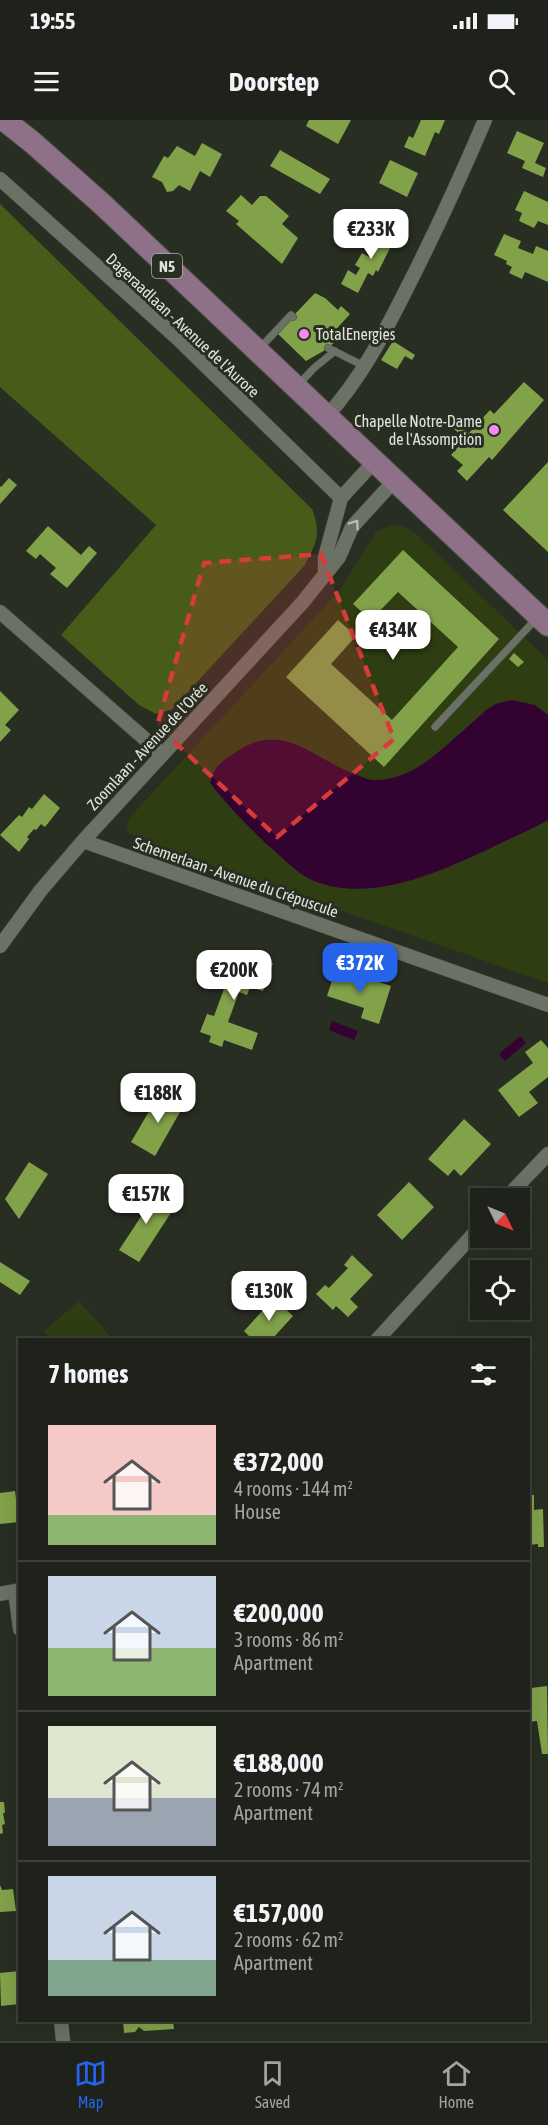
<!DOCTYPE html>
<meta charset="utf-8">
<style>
body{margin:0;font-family:"Asap Condensed",sans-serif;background:#2c2f27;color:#f1f3f6;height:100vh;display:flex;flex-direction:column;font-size:22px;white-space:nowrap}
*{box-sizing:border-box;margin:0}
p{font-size:20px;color:#a1a4a2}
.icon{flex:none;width:33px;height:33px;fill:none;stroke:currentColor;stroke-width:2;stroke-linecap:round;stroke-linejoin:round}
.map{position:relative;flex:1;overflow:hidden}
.details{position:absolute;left:18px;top:1218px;width:512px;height:684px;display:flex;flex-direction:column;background:#1f221a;border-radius:0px;box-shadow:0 6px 24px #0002,0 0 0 2px #3c3f39}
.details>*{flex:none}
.needle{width:39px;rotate:133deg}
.tools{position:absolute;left:470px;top:1068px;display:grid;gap:12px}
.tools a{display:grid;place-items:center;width:60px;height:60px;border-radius:0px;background:#1f221a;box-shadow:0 6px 24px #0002,0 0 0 2px #3c3f39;font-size:30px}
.price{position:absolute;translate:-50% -51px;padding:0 14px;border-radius:12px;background:#fff;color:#222;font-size:20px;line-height:39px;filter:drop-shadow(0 2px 3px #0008)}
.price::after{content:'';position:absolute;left:50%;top:36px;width:18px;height:14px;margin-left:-9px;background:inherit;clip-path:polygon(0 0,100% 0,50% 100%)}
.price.current{background:#2563eb;color:#fff}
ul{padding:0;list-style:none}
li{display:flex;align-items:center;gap:18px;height:150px;padding:0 30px}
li+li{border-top:2px solid #3c3f39}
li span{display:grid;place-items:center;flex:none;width:168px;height:120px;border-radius:0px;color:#555}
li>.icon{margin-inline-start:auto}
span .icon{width:72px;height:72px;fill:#fffc;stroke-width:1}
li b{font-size:26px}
h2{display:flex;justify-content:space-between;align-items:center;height:72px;padding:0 30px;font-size:26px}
.status{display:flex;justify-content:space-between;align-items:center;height:42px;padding:0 30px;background:#1f221a;direction:ltr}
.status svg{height:16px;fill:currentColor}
header{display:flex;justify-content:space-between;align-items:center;height:78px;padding:0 30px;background:#1f221a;font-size:27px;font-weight:700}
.menu{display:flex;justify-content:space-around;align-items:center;height:84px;border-top:2px solid #3c3f39;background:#1f221a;font-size:16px;color:#a1a4a2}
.menu a{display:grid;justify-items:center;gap:3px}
.menu .current{color:#2563eb}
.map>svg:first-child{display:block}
.green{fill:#2f3e12}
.forest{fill:#465c18}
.water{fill:#320231}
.building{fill:#82a24a}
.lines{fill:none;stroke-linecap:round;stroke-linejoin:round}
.service-casing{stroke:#484c42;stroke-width:8}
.minor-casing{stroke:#484c42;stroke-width:15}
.primary-casing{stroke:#484c42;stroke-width:24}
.service{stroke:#6b7164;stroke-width:7}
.minor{stroke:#6b7164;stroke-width:14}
.primary{stroke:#8e7189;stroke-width:22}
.oneway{stroke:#b7bcb2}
.marked{fill:#d73b3a;fill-opacity:0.2;stroke:#d73b3a;stroke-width:4.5;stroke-dasharray:12 8;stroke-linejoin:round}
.poi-dot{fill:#f489f0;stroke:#292e22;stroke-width:2}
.labels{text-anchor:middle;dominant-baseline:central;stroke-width:6;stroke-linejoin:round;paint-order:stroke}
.shield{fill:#292e22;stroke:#a9ada4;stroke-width:1.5}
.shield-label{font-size:15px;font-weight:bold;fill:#e0e4dc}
.street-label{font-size:16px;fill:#e0e4dc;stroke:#292e22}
.poi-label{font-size:16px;fill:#e0e4dc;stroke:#292e22;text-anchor:start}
</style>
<div class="status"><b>19:55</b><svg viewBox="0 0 49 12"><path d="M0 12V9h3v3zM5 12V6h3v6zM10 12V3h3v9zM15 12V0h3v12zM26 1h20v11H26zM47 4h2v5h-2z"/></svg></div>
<header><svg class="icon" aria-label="menu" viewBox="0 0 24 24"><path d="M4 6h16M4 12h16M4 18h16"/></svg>Doorstep<svg class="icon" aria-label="search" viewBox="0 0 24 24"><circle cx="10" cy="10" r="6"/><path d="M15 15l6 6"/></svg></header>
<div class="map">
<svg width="548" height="1921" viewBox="0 0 548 1921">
<rect width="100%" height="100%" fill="#292e22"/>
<path class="green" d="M394 404 412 410 548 540V863L151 724 128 712 127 704 131 696 339 471 376 412Z
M79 1181 113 1219H51L44 1211Z"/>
<path class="forest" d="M0 84 312 389C322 414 316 424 304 446L172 589 156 594 139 585 61 515 156 405 0 267Z"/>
<path class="water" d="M512 580 535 585 548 595V700C533 709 515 716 499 724 446 749 371 786 312 760 300 755 289 744 279 735 254 713 231 690 210 663 215 643 223 641 239 630 283 602 312 637 352 653 359 655 366 660 373 660 415 661 443 627 473 602 479 597 486 589 494 585 499 582 506 582 512 580Z
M332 901 358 911 354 920 329 910Z
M520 916 526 923 505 941 499 934Z"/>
<path class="building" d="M309 0H351L338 24 306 6Z
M421 0H445L439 14 435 12 425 36 404 27 409 16 413 18Z
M517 11 544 23 535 43 546 48 543 57 522 48 525 41 507 33Z
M202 23 222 34 210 57 200 51 190 71 179 65 173 71 167 72 162 62 152 57 164 36 168 38 177 26 195 36Z
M280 30 330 59 320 74 270 46Z
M390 40 418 53 407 77 379 63Z
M524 71 548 82V105L538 101 534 108 519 101 522 93 515 90Z
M241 75 252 85 260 76H266L289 96 282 104 298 118 282 144 236 104 239 101 226 91Z
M383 103 398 112 378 152 376 150 373 156 368 153 358 173 341 164 348 150 356 155 360 148 355 145 362 133 369 137 382 114 378 111Z
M504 114 521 121 518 128 533 134 536 126 548 131V162L525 152 522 159 509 153 512 147 506 144 507 141 494 135Z
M315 173 325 178 338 190 341 186 350 194 331 215 337 220 327 229 306 241 277 213Z
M393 221 415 235 412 240 405 236 397 249 381 240Z
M524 262 544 280 492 340 489 337 467 361 457 351 463 345 451 335 465 319 453 308 458 302 469 313 490 290 494 294Z
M548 342V432L503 390Z
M9 358 17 365 0 384V366L1 367Z
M48 406 81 435 89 426 97 433 67 468 50 454 56 448 40 434 36 439 26 431Z
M403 430 499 519 384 647 286 557 338 500 356 516 331 544 392 600 458 527 398 472 371 500 353 484Z
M514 533 524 542 518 547 509 539Z
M0 571 19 590 5 605 11 610 0 622Z
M44 674 60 688 45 707 41 704 36 710 34 709 27 717 29 719 19 732 0 715 19 695 22 697 29 687 32 689Z
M257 837 273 843 263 871 250 867 247 875 239 872 228 902 258 913 252 930 224 920 222 927 209 922 211 916 200 912 207 894 214 896 224 869 209 863 218 839 252 851Z
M336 848 391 866 379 904 361 898 364 888 327 876Z
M541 920 548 928V957L529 972 538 983 519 997 498 970 533 943 525 932Z
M161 971 184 985 155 1036 131 1022Z
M464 999 491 1024 461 1056 454 1049 448 1056 428 1039Z
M29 1042 48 1054 19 1099 5 1079Z
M409 1062 434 1087 402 1120 377 1095Z
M143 1069 174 1088 139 1142 119 1130 142 1095 131 1088Z
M352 1135 373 1155 350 1179 358 1187 348 1197 336 1186 333 1190 316 1174 325 1165 329 1168 348 1148 344 1145Z
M0 1142 30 1161 20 1175 0 1162Z
M274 1178 293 1196 274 1217 276 1220H253L244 1211Z
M15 1371 19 1402 0 1404V1373Z
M528 1375H534V1390L543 1389 544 1427H538V1424L528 1425Z
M547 1566 548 1634H542L537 1601 528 1602V1572L531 1571V1568Z
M0 1682H4L5 1693H3L5 1704 2 1705 3 1713 0 1714Z
M0 1765 2 1770 13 1769 16 1791 0 1792Z
M20 1851V1884L1 1886 0 1853Z
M123 1900H173L174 1909 144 1911 139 1907 135 1912 124 1913Z"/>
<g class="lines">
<defs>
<path id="service" d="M328 228 364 246
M259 229 291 195 293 197
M299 264 314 248 335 231
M435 607 536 499"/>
<path id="minor" d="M0 59 177 218 341 378
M326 297C361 259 385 212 408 166 436 111 461 56 485 0
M325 453V437L341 378 374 342
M0 492 162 634
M83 721 548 885
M0 826 41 770 83 721 302 483 339 437 352 407 394 361
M506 1078 548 1034
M377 1220 480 1107
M15 1471 20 1509
M0 1474 20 1470
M61 1900 63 1921"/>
<path id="primary" d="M4 0 32 22 102 84 548 505"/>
</defs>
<use href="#service" class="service-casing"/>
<use href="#minor" class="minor-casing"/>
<use href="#primary" class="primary-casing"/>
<use href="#service" class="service"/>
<use href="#minor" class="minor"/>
<use href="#primary" class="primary"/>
</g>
<defs><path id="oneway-chevron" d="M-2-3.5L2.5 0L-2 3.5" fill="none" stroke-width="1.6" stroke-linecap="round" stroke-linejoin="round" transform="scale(1.5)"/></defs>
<use class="oneway" href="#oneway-chevron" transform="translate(355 404) rotate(-55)"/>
<path class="marked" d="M321 434 394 619 277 717 157 606 204 443Z"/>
<g class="poi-dot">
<circle cx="304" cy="214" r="6"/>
<circle cx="494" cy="310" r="6"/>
</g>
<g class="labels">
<rect class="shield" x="152" y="134" width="30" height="24" rx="4.5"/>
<g class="shield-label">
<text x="167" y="146">N5</text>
</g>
<g class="street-label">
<text transform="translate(183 205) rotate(43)">Dageraadlaan - Avenue de l'Aurore</text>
<text transform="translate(147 626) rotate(-47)">Zoomlaan - Avenue de l'Orée</text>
<text transform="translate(236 757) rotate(19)">Schemerlaan - Avenue du Crépuscule</text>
</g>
<g class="poi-label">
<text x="316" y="214">TotalEnergies</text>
<text x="482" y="301" text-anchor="end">Chapelle Notre-Dame<tspan x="482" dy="18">de l'Assomption</tspan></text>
</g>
</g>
</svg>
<div class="tools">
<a><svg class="needle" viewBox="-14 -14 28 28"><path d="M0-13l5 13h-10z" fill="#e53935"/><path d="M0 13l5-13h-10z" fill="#a1a4a2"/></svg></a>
<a><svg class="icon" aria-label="locate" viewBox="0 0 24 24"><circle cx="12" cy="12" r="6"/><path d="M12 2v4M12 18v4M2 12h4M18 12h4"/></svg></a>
</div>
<b class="price" style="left:371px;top:140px">€233K</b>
<b class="price" style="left:393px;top:541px">€434K</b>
<b class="price current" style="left:360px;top:874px">€372K</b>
<b class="price" style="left:234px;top:881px">€200K</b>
<b class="price" style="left:158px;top:1004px">€188K</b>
<b class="price" style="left:146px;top:1105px">€157K</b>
<b class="price" style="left:269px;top:1202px">€130K</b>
<section class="details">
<h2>7 homes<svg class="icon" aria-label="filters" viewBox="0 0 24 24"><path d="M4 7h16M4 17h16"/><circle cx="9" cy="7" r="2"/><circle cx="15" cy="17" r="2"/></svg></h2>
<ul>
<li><span style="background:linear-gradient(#f6c9c9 75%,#8fb573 0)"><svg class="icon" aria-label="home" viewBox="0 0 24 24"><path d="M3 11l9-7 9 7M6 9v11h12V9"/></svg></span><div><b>€372,000</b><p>4 rooms · 144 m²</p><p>House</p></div></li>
<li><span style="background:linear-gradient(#c9d6e8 60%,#8fb573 0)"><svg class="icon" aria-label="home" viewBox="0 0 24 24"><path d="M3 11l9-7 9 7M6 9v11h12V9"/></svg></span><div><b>€200,000</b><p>3 rooms · 86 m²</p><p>Apartment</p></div></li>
<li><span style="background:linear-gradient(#dfe7d0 60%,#9aa5b1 0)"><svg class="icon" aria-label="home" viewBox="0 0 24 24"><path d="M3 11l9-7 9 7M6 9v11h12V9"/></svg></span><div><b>€188,000</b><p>2 rooms · 74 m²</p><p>Apartment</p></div></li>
<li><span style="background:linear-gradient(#c9d6e8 70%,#7fa58c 0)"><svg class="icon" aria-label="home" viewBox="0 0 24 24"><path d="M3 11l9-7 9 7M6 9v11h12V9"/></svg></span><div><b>€157,000</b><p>2 rooms · 62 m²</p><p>Apartment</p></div></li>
</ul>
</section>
</div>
<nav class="menu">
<a class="current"><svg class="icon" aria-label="map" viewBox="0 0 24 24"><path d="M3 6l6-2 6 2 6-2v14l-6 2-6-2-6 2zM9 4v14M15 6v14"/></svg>Map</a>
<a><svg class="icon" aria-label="saved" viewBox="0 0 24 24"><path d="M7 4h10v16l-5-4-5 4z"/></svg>Saved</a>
<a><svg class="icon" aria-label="home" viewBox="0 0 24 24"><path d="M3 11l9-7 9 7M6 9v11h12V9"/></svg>Home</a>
</nav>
